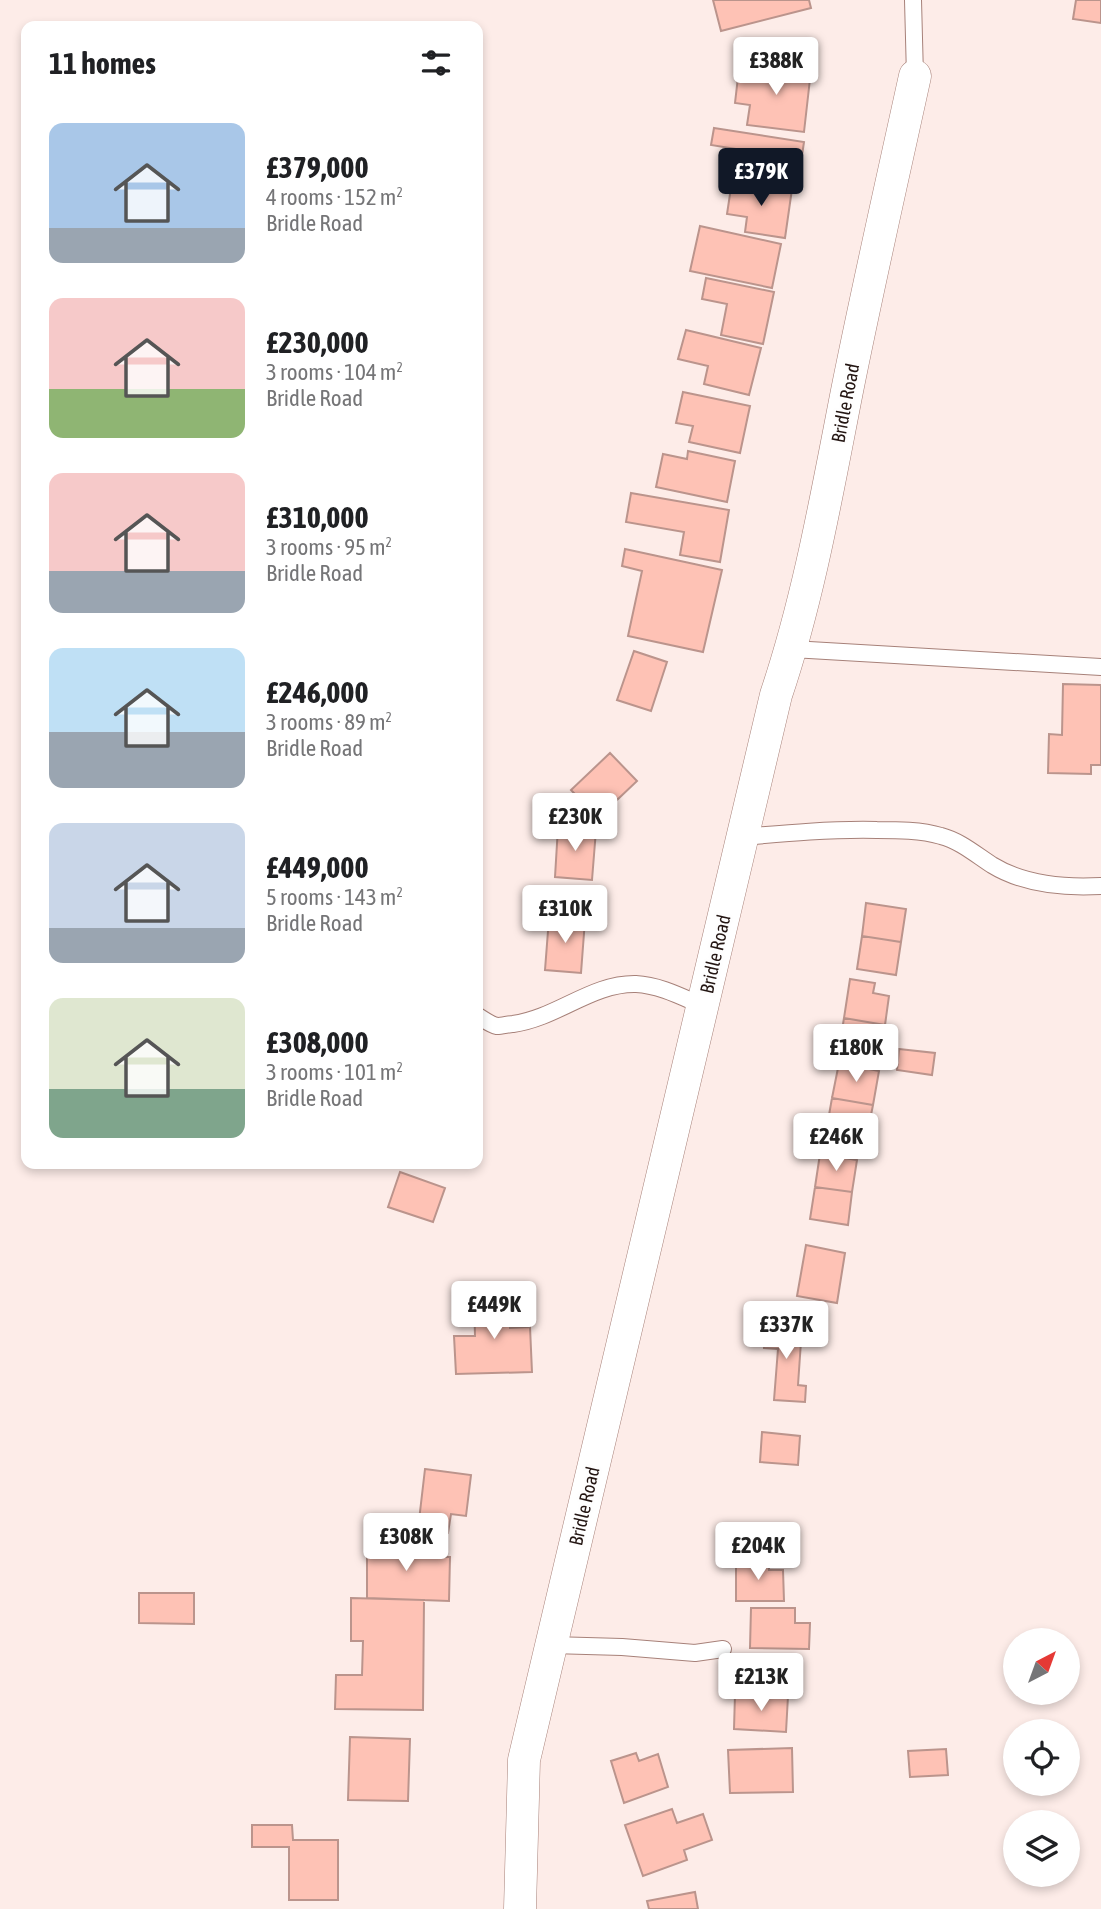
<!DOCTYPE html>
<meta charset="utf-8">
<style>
body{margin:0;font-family:"Asap Condensed",sans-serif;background:#f2f2f2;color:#202124;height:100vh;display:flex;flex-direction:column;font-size:26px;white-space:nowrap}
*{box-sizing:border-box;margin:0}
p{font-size:23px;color:#757577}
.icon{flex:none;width:38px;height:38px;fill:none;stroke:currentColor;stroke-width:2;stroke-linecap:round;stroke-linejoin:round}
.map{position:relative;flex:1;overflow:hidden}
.sheet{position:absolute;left:21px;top:21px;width:462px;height:1148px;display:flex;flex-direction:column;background:#fff;border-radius:14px;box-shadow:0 4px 10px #0003}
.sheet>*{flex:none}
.needle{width:46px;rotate:41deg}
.fabs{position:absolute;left:1003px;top:1628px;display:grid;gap:14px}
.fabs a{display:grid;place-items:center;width:77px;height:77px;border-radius:50%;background:#fff;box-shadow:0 4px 10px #0003;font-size:35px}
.price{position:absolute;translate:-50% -60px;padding:0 16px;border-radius:7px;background:#fff;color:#222;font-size:23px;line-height:46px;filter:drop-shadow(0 2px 4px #0008)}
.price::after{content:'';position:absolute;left:50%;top:42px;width:21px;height:16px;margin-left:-10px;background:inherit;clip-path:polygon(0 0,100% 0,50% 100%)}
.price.on{background:#111827;color:#fff}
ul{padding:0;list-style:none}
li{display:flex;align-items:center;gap:21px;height:175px;padding:0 28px}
li span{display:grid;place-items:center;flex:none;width:196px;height:140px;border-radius:14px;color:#555}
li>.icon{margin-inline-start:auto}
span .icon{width:84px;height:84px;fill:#fffc;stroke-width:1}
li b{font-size:30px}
h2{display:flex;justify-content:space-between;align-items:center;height:84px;padding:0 28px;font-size:30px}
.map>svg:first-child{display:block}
.building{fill:#fec2b5;stroke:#bb948c;stroke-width:2}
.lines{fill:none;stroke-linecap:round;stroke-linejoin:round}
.service-casing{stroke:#a78179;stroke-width:18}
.minor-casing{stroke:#a78179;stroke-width:33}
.service{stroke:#fff;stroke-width:16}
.minor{stroke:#fff;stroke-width:32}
.labels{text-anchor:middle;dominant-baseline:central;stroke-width:6;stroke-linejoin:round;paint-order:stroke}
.street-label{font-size:19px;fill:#241613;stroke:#fefefe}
</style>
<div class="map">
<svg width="1101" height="1909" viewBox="0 0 1101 1909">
<rect width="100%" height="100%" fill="#fdece8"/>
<path class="building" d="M713 0H809L811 8 721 31Z
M1076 0H1101V23L1073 19Z
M757 63 811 70 804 132 747 125 750 105 735 103 738 77 755 79Z
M714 128 804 142 798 182 757 176 761 153 711 145Z
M732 181 792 189 785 238 745 232 747 217 727 214Z
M700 226 781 244 772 288 690 271Z
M706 278 774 292 763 344 721 335 727 304 702 299Z
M686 330 761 348 749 395 704 384 708 366 678 359Z
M683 392 750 406 740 453 689 442 693 426 676 423Z
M688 451 735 461 727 502 656 487 663 454 687 459Z
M631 493 729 510 720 562 680 555 684 532 626 522Z
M625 549 722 570 703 652 628 636 642 571 622 566Z
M634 651 667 662 651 711 617 700Z
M1063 684 1101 685V765H1091V774L1048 773 1049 734 1062 735Z
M610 753 637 781 598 818 571 790Z
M558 827 596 830 592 880 555 877Z
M866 903 906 909 901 942 862 936Z
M549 918 585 920 581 973 545 970Z
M862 936 901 942 896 975 857 969Z
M850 979 875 983 873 993 889 996 885 1025 844 1018Z
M844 1018 885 1025 879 1062 838 1055Z
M899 1049 935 1053 932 1075 897 1070Z
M839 1063 879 1071 873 1105 832 1098Z
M832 1098 873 1105 866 1140 826 1132Z
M820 1154 857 1160 852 1192 815 1187Z
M400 1172 445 1188 433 1222 388 1207Z
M815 1187 852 1192 848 1225 810 1219Z
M806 1245 845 1253 837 1303 797 1296Z
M509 1296 510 1328 530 1327 532 1372 456 1374 454 1336H475L474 1297Z
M765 1324 802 1327 798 1385 806 1386 805 1402 774 1400 778 1349 764 1348Z
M762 1432 800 1436 798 1465 760 1462Z
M425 1469 471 1475 466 1516 451 1514 448 1533 418 1529Z
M367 1541 419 1542V1557H450L449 1601 367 1598Z
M736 1560H769V1570H783L784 1601H736Z
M139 1593H194V1624L139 1623Z
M351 1598 424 1600 423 1710 335 1709 336 1675H362L363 1641H351Z
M751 1608H795V1623H810L809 1649 750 1648Z
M737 1663 778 1665 777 1695 735 1694Z
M735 1694 788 1696 786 1732 734 1729Z
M350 1737 410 1739 408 1801 348 1800Z
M792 1748 793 1792 730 1793 728 1750Z
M946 1749 948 1775 910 1777 908 1751Z
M636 1753 639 1761 658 1754 668 1787 624 1803 611 1761Z
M672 1809 677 1823 703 1814 712 1840 684 1850 687 1860 643 1876 625 1825Z
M252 1825H292L293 1840H338V1900H289V1847H252Z
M695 1892 698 1909H649L647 1901Z"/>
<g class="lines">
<defs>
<path id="service" d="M913 0 915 76
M792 649 1101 667
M743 837C787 833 832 829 877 830 897 830 921 830 941 836 960 841 975 854 992 865 1023 884 1065 888 1101 886
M478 1016C483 1019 491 1025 497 1026 502 1026 509 1024 513 1024 557 1018 592 983 636 984 659 985 682 997 703 1006
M551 1645 622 1647 695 1653 723 1649"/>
<path id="minor" d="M520 1909 524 1760 776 695C809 597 827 493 847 391 868 286 892 181 915 76"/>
</defs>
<use href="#service" class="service-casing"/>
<use href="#minor" class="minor-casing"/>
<use href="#service" class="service"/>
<use href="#minor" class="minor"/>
</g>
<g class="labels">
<g class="street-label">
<text transform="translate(845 403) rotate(-79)">Bridle Road</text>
<text transform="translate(715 954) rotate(-77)">Bridle Road</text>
<text transform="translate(584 1506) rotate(-77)">Bridle Road</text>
</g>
</g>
</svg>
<div class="fabs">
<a><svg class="needle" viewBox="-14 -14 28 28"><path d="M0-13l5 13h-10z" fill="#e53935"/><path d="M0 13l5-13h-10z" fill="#757577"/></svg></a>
<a><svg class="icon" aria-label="locate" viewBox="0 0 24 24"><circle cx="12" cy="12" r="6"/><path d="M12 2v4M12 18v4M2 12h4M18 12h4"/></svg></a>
<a><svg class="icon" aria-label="layers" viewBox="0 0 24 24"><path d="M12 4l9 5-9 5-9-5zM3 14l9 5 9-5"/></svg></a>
</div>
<b class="price" style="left:776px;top:97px">£388K</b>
<b class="price on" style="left:761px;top:208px">£379K</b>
<b class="price" style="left:575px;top:853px">£230K</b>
<b class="price" style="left:565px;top:945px">£310K</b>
<b class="price" style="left:856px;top:1084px">£180K</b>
<b class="price" style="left:836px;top:1173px">£246K</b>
<b class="price" style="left:494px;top:1341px">£449K</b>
<b class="price" style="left:786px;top:1361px">£337K</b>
<b class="price" style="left:406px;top:1573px">£308K</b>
<b class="price" style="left:758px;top:1582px">£204K</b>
<b class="price" style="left:761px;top:1713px">£213K</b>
<section class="sheet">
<h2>11 homes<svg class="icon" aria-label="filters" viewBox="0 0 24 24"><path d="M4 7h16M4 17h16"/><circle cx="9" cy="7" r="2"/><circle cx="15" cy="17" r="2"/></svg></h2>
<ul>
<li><span style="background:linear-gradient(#a9c7e8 75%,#9aa5b1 0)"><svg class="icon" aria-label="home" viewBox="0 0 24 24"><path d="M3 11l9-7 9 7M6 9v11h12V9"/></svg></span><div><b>£379,000</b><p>4 rooms · 152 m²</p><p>Bridle Road</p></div></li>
<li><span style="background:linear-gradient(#f6c9c9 65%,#8fb573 0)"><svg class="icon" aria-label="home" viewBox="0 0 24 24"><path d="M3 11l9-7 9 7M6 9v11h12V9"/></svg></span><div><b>£230,000</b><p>3 rooms · 104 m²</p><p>Bridle Road</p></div></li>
<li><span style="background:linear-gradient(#f6c9c9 70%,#9aa5b1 0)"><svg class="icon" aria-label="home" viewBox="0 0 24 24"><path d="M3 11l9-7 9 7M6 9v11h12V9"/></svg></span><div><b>£310,000</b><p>3 rooms · 95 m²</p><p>Bridle Road</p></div></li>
<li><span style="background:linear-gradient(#bfe0f5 60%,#9aa5b1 0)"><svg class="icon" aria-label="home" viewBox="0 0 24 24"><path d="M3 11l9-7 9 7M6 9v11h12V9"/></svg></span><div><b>£246,000</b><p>3 rooms · 89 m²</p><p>Bridle Road</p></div></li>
<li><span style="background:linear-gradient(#c9d6e8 75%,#9aa5b1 0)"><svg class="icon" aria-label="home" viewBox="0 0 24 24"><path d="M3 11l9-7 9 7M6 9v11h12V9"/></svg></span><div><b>£449,000</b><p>5 rooms · 143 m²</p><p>Bridle Road</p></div></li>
<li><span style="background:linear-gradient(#dfe7d0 65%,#7fa58c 0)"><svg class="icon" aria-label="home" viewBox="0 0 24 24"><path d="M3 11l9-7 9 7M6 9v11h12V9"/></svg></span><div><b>£308,000</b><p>3 rooms · 101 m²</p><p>Bridle Road</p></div></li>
</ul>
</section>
</div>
